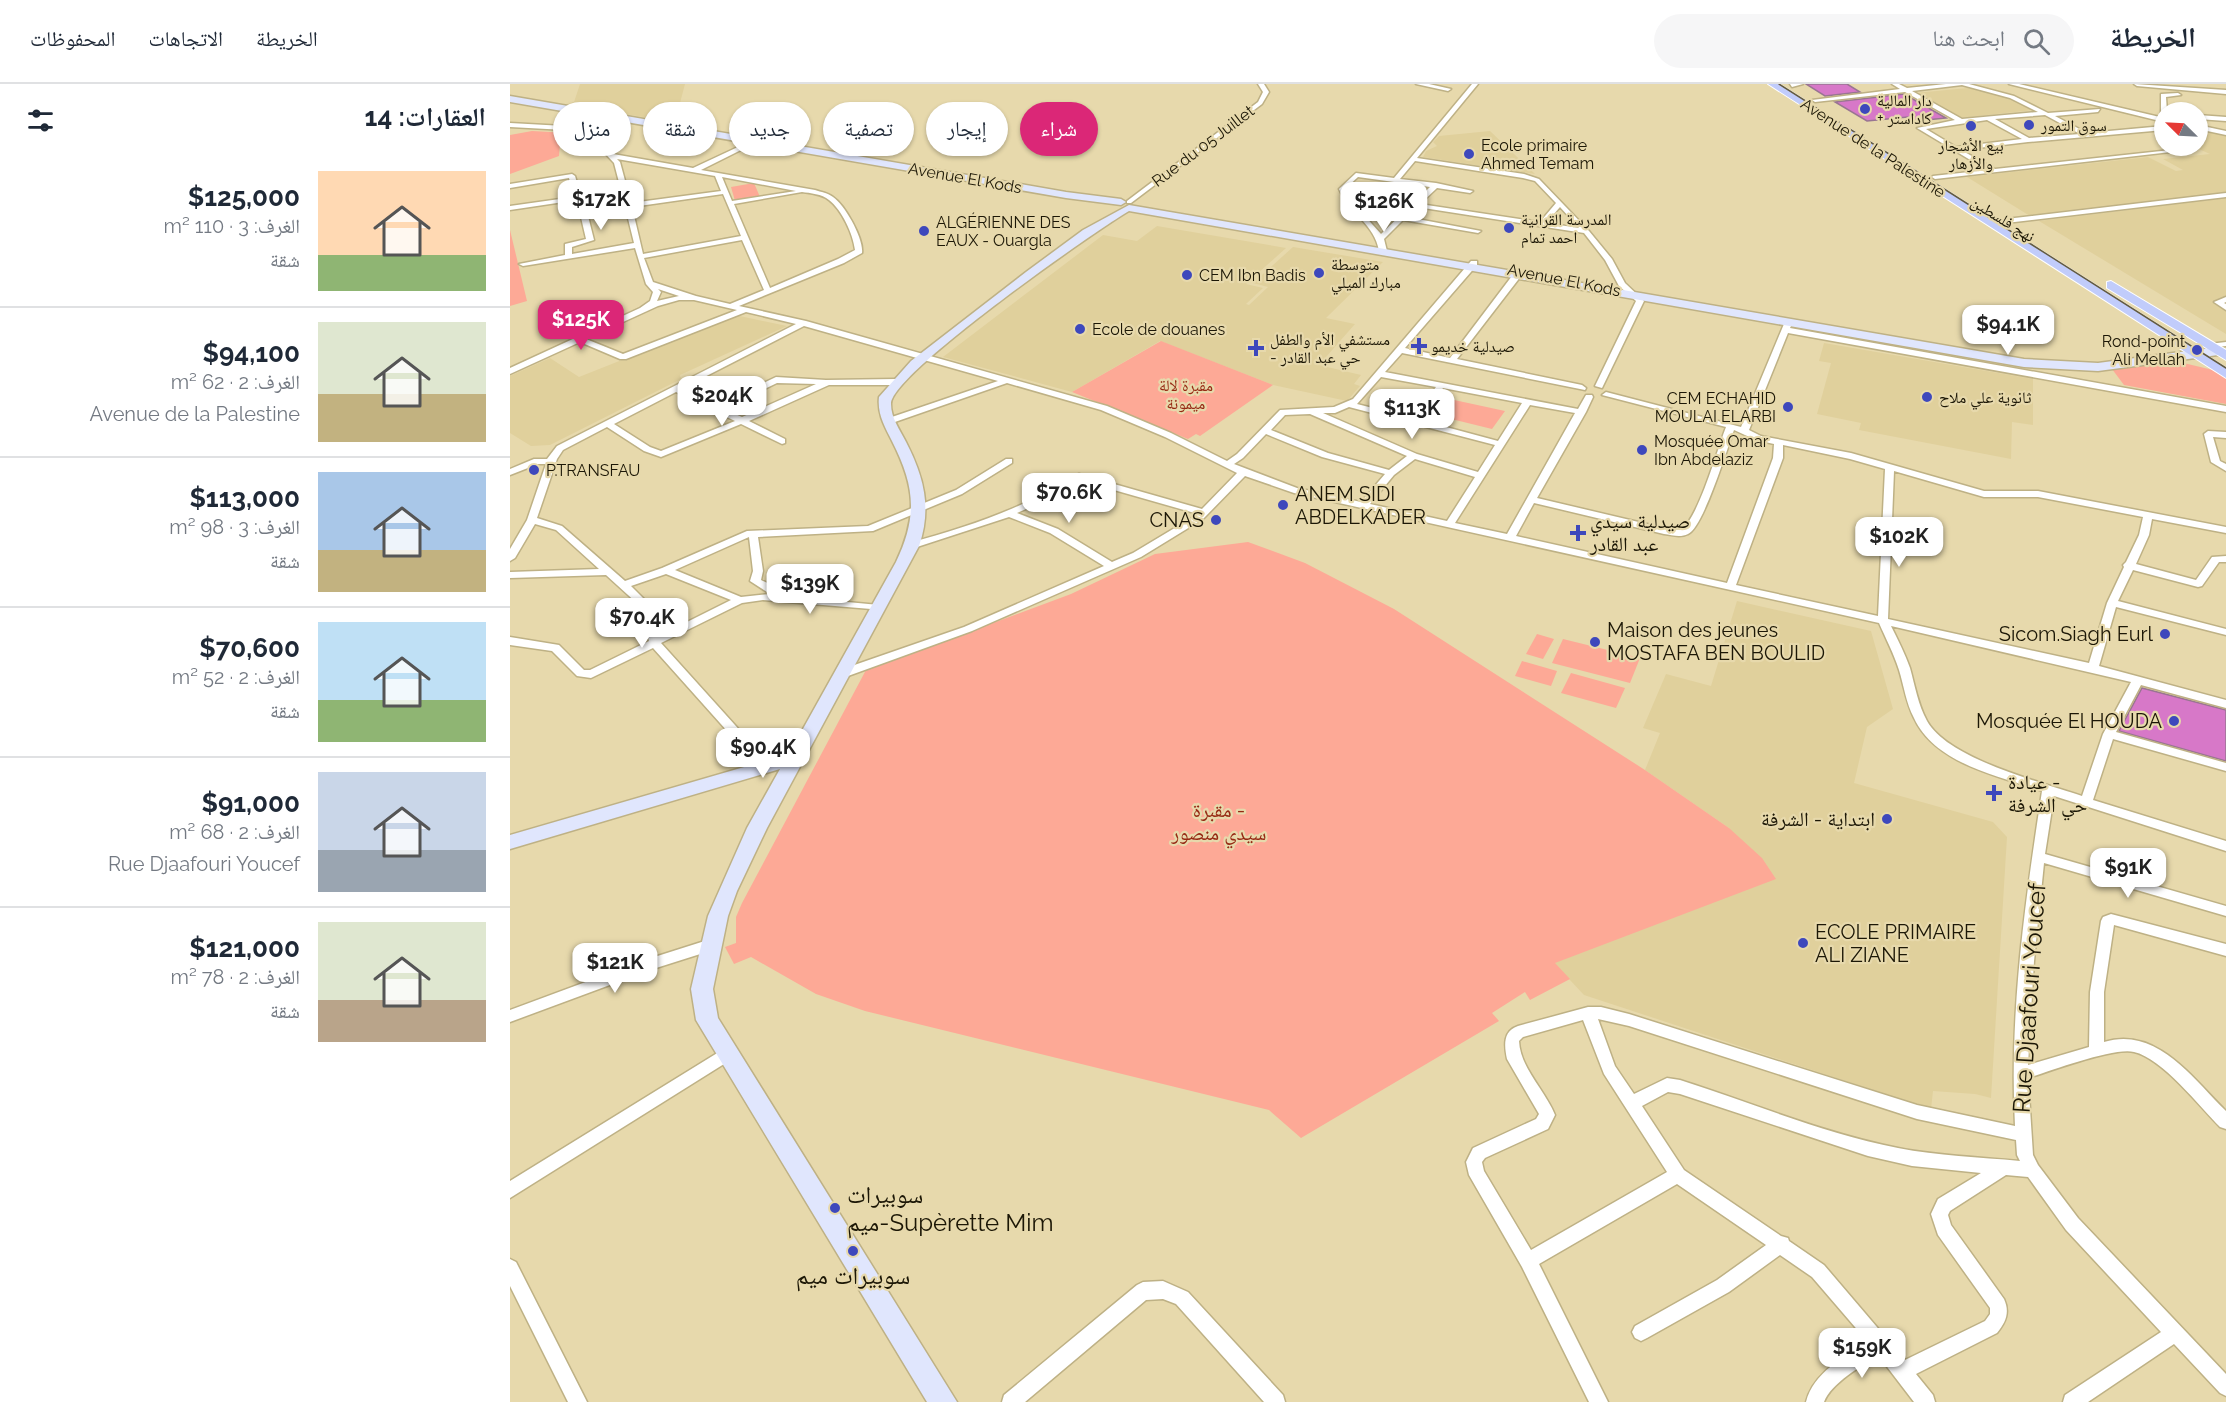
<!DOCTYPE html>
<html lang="ar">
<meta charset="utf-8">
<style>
body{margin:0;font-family:Raleway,"Noto Naskh Arabic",sans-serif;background:#f6f6f7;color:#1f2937;direction:rtl;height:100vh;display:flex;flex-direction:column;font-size:22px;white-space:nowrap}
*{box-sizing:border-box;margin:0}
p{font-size:20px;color:#747a83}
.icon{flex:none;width:33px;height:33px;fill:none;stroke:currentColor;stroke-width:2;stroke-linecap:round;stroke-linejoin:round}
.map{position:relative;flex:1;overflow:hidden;direction:ltr}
.sheet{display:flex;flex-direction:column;background:#fff;width:510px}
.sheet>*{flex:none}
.top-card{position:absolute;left:18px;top:18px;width:570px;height:54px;direction:rtl;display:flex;gap:12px}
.needle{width:39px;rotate:294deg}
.fabs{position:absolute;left:1644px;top:18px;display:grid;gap:12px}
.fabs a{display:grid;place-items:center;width:54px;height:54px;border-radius:50%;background:#fff;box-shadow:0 2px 4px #0004;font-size:30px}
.price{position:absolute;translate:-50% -51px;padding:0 14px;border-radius:12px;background:#fff;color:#222;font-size:20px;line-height:39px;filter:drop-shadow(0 2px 3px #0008)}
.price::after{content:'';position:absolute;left:50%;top:36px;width:18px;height:14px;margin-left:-9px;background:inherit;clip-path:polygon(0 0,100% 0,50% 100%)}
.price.selected{background:#db2777;color:#fff}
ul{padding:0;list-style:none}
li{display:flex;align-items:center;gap:18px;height:150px;padding:0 24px}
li+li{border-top:2px solid #e0e1e3}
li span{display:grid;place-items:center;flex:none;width:168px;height:120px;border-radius:0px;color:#555}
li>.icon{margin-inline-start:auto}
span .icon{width:72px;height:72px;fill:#fffc;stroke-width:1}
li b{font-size:26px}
h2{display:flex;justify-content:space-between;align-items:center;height:72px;padding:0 24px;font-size:26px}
.tag{padding:0 21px;border-radius:27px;background:#fff;box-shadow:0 2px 4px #0004;font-size:21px;line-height:54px}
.tag.selected{background:#db2777;color:#fff}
header{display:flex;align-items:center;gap:36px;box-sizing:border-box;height:84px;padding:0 30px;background:#fff;border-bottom:2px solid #e0e1e3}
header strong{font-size:28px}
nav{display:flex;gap:33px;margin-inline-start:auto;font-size:21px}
.search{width:420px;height:54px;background:#f6f6f7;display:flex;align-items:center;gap:15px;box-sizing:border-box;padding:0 21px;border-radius:33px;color:#747a83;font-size:22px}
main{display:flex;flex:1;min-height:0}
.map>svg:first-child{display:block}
.built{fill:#e0d09c}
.green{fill:#fda996}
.building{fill:#d778c8;stroke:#997592;stroke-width:1.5}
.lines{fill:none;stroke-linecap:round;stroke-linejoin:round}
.street-casing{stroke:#beb185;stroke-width:3}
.secondary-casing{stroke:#beb185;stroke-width:3}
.primary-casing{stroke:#fff;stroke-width:2}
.street{fill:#fff;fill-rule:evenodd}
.secondary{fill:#e0e6fd;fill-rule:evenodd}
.primary{fill:#c1ccfb;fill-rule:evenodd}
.tram{stroke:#635b40;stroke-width:1.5}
.poi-dot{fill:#3e48bc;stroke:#e7d9ac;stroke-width:2}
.labels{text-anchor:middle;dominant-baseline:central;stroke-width:4.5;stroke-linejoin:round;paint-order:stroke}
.far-poi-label{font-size:16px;fill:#1c1706;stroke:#e7d9ac;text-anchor:start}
.far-street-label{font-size:16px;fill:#1c1706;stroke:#e7d9ac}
.far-park-label{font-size:16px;fill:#962913;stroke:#e7d9ac}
.poi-label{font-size:20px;fill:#1c1706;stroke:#e7d9ac;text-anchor:start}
.park-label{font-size:20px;fill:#962913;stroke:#e7d9ac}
.near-street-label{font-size:24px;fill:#1c1706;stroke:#e7d9ac}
.near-poi-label{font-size:24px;fill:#1c1706;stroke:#e7d9ac;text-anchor:start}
</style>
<header>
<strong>الخريطة</strong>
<div class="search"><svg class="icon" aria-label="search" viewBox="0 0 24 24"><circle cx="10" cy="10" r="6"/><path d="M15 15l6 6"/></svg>ابحث هنا</div>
<nav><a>الخريطة</a><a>الاتجاهات</a><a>المحفوظات</a></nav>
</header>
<main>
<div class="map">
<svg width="1716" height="1318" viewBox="0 0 1716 1318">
<rect width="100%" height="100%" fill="#e7d9ac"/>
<path class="built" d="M70 0H175L170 19 150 36 58 20 64 18Z
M1458 4 1501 15 1524 26 1449 34 1405 9Z
M1695 46 1716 51V108L1520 132 1457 93 1638 73 1666 87 1673 86 1653 75 1700 70 1682 62H1688V48Z
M980 47 1025 90 913 73 916 67 927 62 923 58 929 52Z
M1716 114V250L1529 137Z
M647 142 776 164 736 200 753 204 736 220 739 221 758 203 743 199 783 163 873 178 816 234 845 240 809 281 851 291 844 300 850 302 837 317 763 301 650 257 562 308 433 273 593 151 627 157Z
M225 231 277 242 170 291 171 295 40 361 21 362 0 349V292L40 274 69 293Z
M1314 259 1523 295V341L1502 338 1501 375 1349 346 1351 339 1307 330 1321 279 1309 277Z
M1227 517 1361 547 1383 625 1357 643 1344 699 1483 738 1497 753 1481 1014 1465 1010 1423 1007 1421 1025 1074 911 1044 879 1144 839 1219 744 1135 686 1150 649 1133 644 1156 590 1201 602Z"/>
<path class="green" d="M22 47 58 49 50 59 49 72 0 90V51Z
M244 99 250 113 225 117 221 103Z
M0 146 17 217 0 222Z
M651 257 763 301 690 352 686 350 678 355 562 308Z
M1665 277 1703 286 1716 294V320L1614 301 1602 285Z
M935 314 995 327 982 345 921 330Z
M738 458 795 479 884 525 1135 686 1219 744 1252 774 1266 795 1045 879 1060 895 1020 916 1015 908 982 929 989 937 791 1054 759 1026 355 927 306 910 241 873 224 880 215 863 226 859V833L232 819 356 586 561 510 645 470Z
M1027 550 1044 555 1033 575 1016 570Z
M1053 555 1130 574 1120 599 1042 579Z
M1012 577 1047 587 1041 602 1005 592Z
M1061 589 1115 604 1106 624 1051 609Z"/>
<path class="building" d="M1296 0H1337L1350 8 1315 12Z
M1394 10 1436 34 1406 37 1398 33 1357 37 1325 18Z
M1632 604 1716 626V677L1609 647Z"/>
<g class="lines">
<defs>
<path id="street" d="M748 0H754L759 8 752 20 621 119H617V117L748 18 753 8Z
M906 0H919L941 5 938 7Z
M962 0H968L907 74 1014 90 1029 95 1079 147 1102 175 1115 199 1134 217 1092 304 1085 302 1126 217 1109 202 1095 176 1074 149 907 123 897 133 971 147 968 149 893 136 874 155 877 167 873 169 869 167C865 141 839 128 829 105L846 89 884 94ZM905 77 1013 94 1025 97 1046 119 1030 138 910 120 927 104 960 109 963 107 926 99 890 95ZM848 93 920 103 871 150 844 120 835 105ZM1050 123 1069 144 1036 139Z
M1280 0H1293L1282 3Z
M1382 0H1389L1397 4 1436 0H1459L1504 12 1538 29 1590 25 1588 28 1545 32 1577 49 1654 42V46L1518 58 1451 66 1485 85 1670 65 1668 62H1674L1678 66 1425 95 1422 93 1423 92 1477 86 1407 44 1445 36 1395 8 1305 18 1302 16 1390 5ZM1452 1 1500 14 1528 28 1452 35 1402 7ZM1535 31 1570 50 1519 54 1485 35ZM1477 36 1512 55 1446 63 1416 45Z
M1499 0H1509L1654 34V38Z
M1624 0 1716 6V10L1627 2Z
M1651 10 1668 9 1671 11 1656 13 1657 28H1654V33L1651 31Z
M65 24 82 50 103 70 183 84 245 55 247 58 191 86 305 106C311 108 318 109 323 113 335 121 354 155 352 169L334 179 229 222 296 237 597 322 661 349 717 377 727 370 770 326 824 323 843 315 961 177H967V181L895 264 940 274 1005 188H1011V192L947 275 1072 301 1076 304 1075 306 892 269 875 288 1068 325 1076 311H1082L1083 313 1076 328 1027 414 1154 444 1171 446C1189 433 1207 366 1216 343L1092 311 1096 308 1231 343 1274 240 1278 238 1282 240 1280 244 1716 322V328L1278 249 1239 346 1251 352 1341 369 1474 407H1528L1716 443V449L1642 435 1639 451 1626 480 1686 496 1702 473 1716 472V478H1709L1692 502 1688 503 1623 486 1608 517 1716 545V551L1606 523 1589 582 1716 616V624L1631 601 1606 648 1716 679V687L1603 655 1583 716 1716 757V767L1544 712 1535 770 1716 822V832L1534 779 1524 877 1518 981 1579 963 1580 908 1591 837 1593 833 1601 830 1716 860V872L1604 841 1594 908V958C1647 942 1682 994 1716 1027V1045L1710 1043C1690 1023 1652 974 1624 968 1604 963 1541 987 1518 994L1523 1071 1528 1081 1568 1134 1716 1290V1312L1710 1309 1664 1260 1578 1318H1553L1555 1311 1651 1248 1556 1146 1518 1093 1496 1091 1440 1127 1438 1131 1441 1141 1494 1215C1500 1228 1496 1238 1487 1249L1406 1290 1423 1311 1425 1318H1404L1368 1271C1352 1282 1321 1299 1314 1318H1296C1303 1289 1334 1273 1357 1257L1302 1193 1270 1171 1219 1208 1137 1254 1131 1257 1125 1254 1122 1248 1125 1242 1207 1196 1256 1161 1167 1100 1029 1180 1098 1318H1079L1012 1183 959 1091 956 1078 963 1064 1026 1035 1029 1030 997 975C994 961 993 947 1008 942L1078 923H1091L1119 930 1407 1021 1505 1042C1499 930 1515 818 1532 707 1489 692 1425 680 1404 634 1396 619 1394 602 1389 586 1384 570 1376 555 1369 539L784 409 735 392 693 435 631 473 462 547 338 592H330L328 589 330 586 454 543 594 482 540 449 499 433 407 463H399V459C440 448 481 435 519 417 537 409 550 395 569 390L692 425 727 389 655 353 591 326 497 299 382 339H376V335L488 297 294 242 173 304 208 321 266 293 316 296 386 295 390 298 386 301H319L239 337 275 355V359L272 360 231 340 151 373 134 367 97 343 53 366 47 375 27 434 52 442 115 497 152 484 237 447 358 442 446 406 496 375H502V379L452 410 363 447 248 453 253 487 251 496 264 502 274 512 369 521 374 524 373 526 253 516 232 519 151 559 260 680 262 683 260 686H252L143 564 81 594 67 592 42 567 0 561V553L49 561 74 586H80L139 557 129 521 96 491 0 494V488L89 485 46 446 25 440 5 474 0 477V465L17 436 36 380H28L0 391V385L24 375H37L47 362 286 240 236 228 116 275H110L70 258 0 290V284L130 224 140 217 143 208 136 200 125 164 13 182 9 180 55 171V160L76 155 67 116 0 126V122L64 113 59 94 0 104V100L62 90 65 92 71 112 111 106 104 79 74 47 0 43V39L72 43 62 26ZM107 75 205 92 211 107 121 119 110 78ZM212 93 286 107 222 117ZM292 108C300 109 312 110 319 116 332 126 343 150 345 166L328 175 260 204 224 120ZM112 110 124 159 62 170V163L84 156 74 116ZM213 110 231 152 133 170 122 123ZM232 156 254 206 220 220 186 212 143 198 134 174ZM148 205 169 212 147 217 151 208ZM169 216H184L227 226 113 270 76 255 148 222ZM871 293 926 303 902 334 847 320ZM267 299 306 300 232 333 214 325ZM933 304 1012 319 988 357 910 336ZM166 308 225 337 151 367 140 363 104 340ZM1020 321 1065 329 997 450 945 439ZM839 323 985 361 968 388 907 370 813 329H825ZM800 330 897 372 879 386 818 369 761 346 775 331ZM1224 346 1246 356 1264 360 1263 374 1217 499 1006 452 1024 419 1154 450C1162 451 1170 454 1178 450 1193 444 1217 365 1224 346ZM756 350 812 373 875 390 851 418 787 404 724 380 733 374ZM1273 361 1340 375 1375 385 1368 532 1226 501 1273 374ZM905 375 965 393 937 437 860 420 884 391ZM1384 387 1474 413H1528L1633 433 1629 451 1616 478 1613 481 1614 483 1597 519 1579 579 1378 535ZM569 396 688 430 623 469 602 478 548 445 507 429 534 417 555 402ZM239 453 243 487 240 497 260 510 231 513 165 486ZM156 490 221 516 149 552 139 520 121 502ZM1381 542 1621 598 1593 650 1572 712C1531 698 1438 675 1417 637 1408 621 1405 602 1400 584 1395 570 1388 556 1381 542ZM1088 935 1119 942 1407 1035 1506 1056 1507 1071 1510 1077C1469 1073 1428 1072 1388 1064 1313 1049 1242 1019 1170 996L1157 994 1124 1010 1105 982ZM1073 936 1094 990 1157 1088 1021 1166 974 1087 972 1078 975 1074 1038 1045 1045 1031C1035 1006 1010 984 1009 957L1013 953ZM1158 1008 1170 1010 1358 1072 1402 1082 1471 1089 1428 1115 1421 1130 1428 1151 1480 1224V1230L1475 1237 1395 1276 1314 1181 1279 1157 1278 1154 1271 1152 1174 1086 1132 1022Z
M1688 31 1716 33V37L1688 35Z
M1688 41 1716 47V51L1688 45Z
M1716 109V113L1496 139 1493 137 1496 135Z
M1716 213V218L1714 219 1716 220V226L1704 218Z
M1716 258V262L1699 264 1695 262 1699 260Z
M1698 347 1716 348V354L1703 353 1710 377 1716 380V387L1701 378 1694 350Z
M201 855 206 857 208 861 206 865 143 885 0 938V926L135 876Z
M217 963 222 965 225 970 222 975 0 1114V1097Z
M0 1175 6 1178 77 1318H58L0 1202Z
M653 1197 678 1208 773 1311 775 1318H754L666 1220 653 1215 636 1216 515 1318H492L494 1311 627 1201 633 1198Z"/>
<path id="secondary" d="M0 12 556 108 611 115 616 118 611 121 556 114 0 18Z
M619 121 1514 275 1588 279 1708 263 1714 267 1708 271 1588 287 1514 283 619 127C585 147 380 290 381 320 381 334 390 346 396 358 414 393 422 424 409 462L257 744 227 807 218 832 203 905 208 934 447 1318H417L186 936 181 905 198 832 237 744 270 685 0 765V751L279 670 386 478C408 432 405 402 382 357 375 343 367 330 369 313L401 277 516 188 573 146Z"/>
<path id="primary" d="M1258 0H1269L1716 284V294Z
M1601 197 1716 266V276L1597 204V198Z"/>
</defs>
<use href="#street" class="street-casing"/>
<use href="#secondary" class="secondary-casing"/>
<use href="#primary" class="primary-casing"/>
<use href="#street" class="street"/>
<use href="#secondary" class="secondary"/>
<use href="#primary" class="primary"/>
<path class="tram" d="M1269 0 1716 284"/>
</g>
<g class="poi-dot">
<circle cx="1355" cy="25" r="6"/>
<circle cx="1519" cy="41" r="6"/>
<circle cx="1461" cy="42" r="6"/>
<circle cx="959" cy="70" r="6"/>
<circle cx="999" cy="144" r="6"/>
<circle cx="414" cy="147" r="6"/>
<circle cx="809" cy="189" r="6"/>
<circle cx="677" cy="191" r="6"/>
<circle cx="570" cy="245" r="6"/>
<path d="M906 253h6v6h6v6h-6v6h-6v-6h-6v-6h6z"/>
<path d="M743 255h6v6h6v6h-6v6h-6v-6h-6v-6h6z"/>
<circle cx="1687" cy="266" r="6"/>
<circle cx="1417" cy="313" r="6"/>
<circle cx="1278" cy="323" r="6"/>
<circle cx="1132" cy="366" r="6"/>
<circle cx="24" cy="386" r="6"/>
<circle cx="773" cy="421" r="6"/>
<circle cx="706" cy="436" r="6"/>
<path d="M1065 440h6v6h6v6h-6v6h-6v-6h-6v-6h6z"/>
<circle cx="1655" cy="550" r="6"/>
<circle cx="1085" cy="558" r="6"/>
<circle cx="1664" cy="637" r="6"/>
<path d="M1481 700h6v6h6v6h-6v6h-6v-6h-6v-6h6z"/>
<circle cx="1377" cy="735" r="6"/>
<circle cx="1293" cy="859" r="6"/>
<circle cx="325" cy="1124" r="6"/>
<circle cx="343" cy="1167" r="6"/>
</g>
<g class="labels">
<g class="far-poi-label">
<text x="1367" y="16">دار المالية<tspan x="1367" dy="18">+ كاداستر</tspan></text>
<text x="1531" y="41">سوق التمور</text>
<text x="971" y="61">Ecole primaire<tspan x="971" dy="18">Ahmed Temam</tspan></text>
<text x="1461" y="61" text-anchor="middle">بيع الأشجار<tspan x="1461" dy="18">والأزهار</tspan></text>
<text x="1011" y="135">المدرسة القرانية<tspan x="1011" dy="18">احمد تمام</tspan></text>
<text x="426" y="138">ALGÉRIENNE DES<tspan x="426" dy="18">EAUX - Ouargla</tspan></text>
<text x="821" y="180">متوسطة<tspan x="821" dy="18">مبارك الميلي</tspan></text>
<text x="689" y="191">CEM Ibn Badis</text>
<text x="582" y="245">Ecole de douanes</text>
<text x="760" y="255">مستشفي الأم والطفل<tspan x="760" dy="18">- حي عبد القادر</tspan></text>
<text x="1675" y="257" text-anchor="end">Rond-point<tspan x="1675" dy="18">Ali Mellah</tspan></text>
<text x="921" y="262">صيدلية خديمو</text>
<text x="1429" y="313">ثانوية علي ملاح</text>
<text x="1266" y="314" text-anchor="end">CEM ECHAHID<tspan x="1266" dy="18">MOULAI ELARBI</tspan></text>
<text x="1144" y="357">Mosquée Omar<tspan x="1144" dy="18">Ibn Abdelaziz</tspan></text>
<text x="36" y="386">P.TRANSFAU</text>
</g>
<g class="far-street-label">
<text transform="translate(693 62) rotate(-37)">Rue du 05 Juillet</text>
<text transform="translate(1363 64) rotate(33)">Avenue de la Palestine</text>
<text transform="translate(455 94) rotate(10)">Avenue El Kods</text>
<text transform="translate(1493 135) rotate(32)">نهج فلسطين</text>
<text transform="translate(1054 196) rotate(11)">Avenue El Kods</text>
</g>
<g class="far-park-label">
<text x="676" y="301">مقبرة لالة<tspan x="676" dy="18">ميمونة</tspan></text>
</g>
<g class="poi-label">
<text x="785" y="410">ANEM SIDI<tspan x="785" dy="23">ABDELKADER</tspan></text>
<text x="694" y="436" text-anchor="end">CNAS</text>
<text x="1080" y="437">صيدلية سيدي<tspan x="1080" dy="23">عبد القادر</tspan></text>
<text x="1097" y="546">Maison des jeunes<tspan x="1097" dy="23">MOSTAFA BEN BOULID</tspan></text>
<text x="1643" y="550" text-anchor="end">Sicom.Siagh Eurl</text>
<text x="1652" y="637" text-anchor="end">Mosquée El HOUDA</text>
<text x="1498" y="698">عيادة -<tspan x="1498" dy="23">حي الشرفة</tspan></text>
<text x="1365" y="735" text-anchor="end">ابتداية - الشرفة</text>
<text x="1305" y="848">ECOLE PRIMAIRE<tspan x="1305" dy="23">ALI ZIANE</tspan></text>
</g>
<g class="park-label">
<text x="709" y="726">مقبرة -<tspan x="709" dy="23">سيدي منصور</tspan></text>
</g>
<g class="near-street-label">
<text transform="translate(1519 914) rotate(-86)">Rue Djaafouri Youcef</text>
</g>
<g class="near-poi-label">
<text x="337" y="1110">سوبيرات<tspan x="337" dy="28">ميم-Supèrette Mim</tspan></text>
<text x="343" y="1191" text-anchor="middle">سوبيرات ميم</text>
</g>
</g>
</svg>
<div class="fabs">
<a><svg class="needle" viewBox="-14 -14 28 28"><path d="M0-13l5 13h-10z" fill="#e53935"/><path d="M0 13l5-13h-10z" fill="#747a83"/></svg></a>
</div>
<b class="price" style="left:91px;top:147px">$172K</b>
<b class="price" style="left:874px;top:149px">$126K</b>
<b class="price selected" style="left:71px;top:267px">$125K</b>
<b class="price" style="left:1498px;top:272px">$94.1K</b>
<b class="price" style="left:212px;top:343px">$204K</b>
<b class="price" style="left:902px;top:356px">$113K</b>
<b class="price" style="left:559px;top:440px">$70.6K</b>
<b class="price" style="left:1389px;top:484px">$102K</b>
<b class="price" style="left:300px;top:531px">$139K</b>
<b class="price" style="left:132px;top:565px">$70.4K</b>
<b class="price" style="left:253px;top:695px">$90.4K</b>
<b class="price" style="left:1618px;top:815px">$91K</b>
<b class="price" style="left:105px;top:910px">$121K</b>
<b class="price" style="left:1352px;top:1295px">$159K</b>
<div class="top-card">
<a class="tag selected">شراء</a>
<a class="tag">إيجار</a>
<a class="tag">تصفية</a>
<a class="tag">جديد</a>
<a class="tag">شقة</a>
<a class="tag">منزل</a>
</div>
</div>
<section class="sheet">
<h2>العقارات: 14<svg class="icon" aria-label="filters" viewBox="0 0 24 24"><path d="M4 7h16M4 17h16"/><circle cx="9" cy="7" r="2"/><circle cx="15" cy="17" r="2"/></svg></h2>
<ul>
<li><span style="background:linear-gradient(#ffd9b3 70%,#8fb573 0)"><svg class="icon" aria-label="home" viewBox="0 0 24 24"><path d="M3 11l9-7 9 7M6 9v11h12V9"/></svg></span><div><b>$125,000</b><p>الغرف: 3 · 110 m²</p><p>شقة</p></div></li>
<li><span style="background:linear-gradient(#dfe7d0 60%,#c2b280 0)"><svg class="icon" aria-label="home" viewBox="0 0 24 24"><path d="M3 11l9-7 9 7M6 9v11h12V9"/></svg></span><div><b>$94,100</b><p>الغرف: 2 · 62 m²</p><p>Avenue de la Palestine</p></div></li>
<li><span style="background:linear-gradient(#a9c7e8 65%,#c2b280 0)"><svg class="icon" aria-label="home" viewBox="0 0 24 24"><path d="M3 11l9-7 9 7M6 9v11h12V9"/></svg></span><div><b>$113,000</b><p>الغرف: 3 · 98 m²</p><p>شقة</p></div></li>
<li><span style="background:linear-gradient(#bfe0f5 65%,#8fb573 0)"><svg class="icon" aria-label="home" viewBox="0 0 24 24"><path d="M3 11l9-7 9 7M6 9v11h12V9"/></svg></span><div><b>$70,600</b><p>الغرف: 2 · 52 m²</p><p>شقة</p></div></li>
<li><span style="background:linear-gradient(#c9d6e8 65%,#9aa5b1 0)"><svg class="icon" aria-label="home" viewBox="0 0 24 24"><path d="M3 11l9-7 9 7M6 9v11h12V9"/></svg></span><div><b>$91,000</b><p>الغرف: 2 · 68 m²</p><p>Rue Djaafouri Youcef</p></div></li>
<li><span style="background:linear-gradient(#dfe7d0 65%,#b9a48a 0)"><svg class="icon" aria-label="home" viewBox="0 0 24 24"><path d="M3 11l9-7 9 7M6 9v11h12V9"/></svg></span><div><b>$121,000</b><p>الغرف: 2 · 78 m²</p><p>شقة</p></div></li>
</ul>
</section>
</main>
